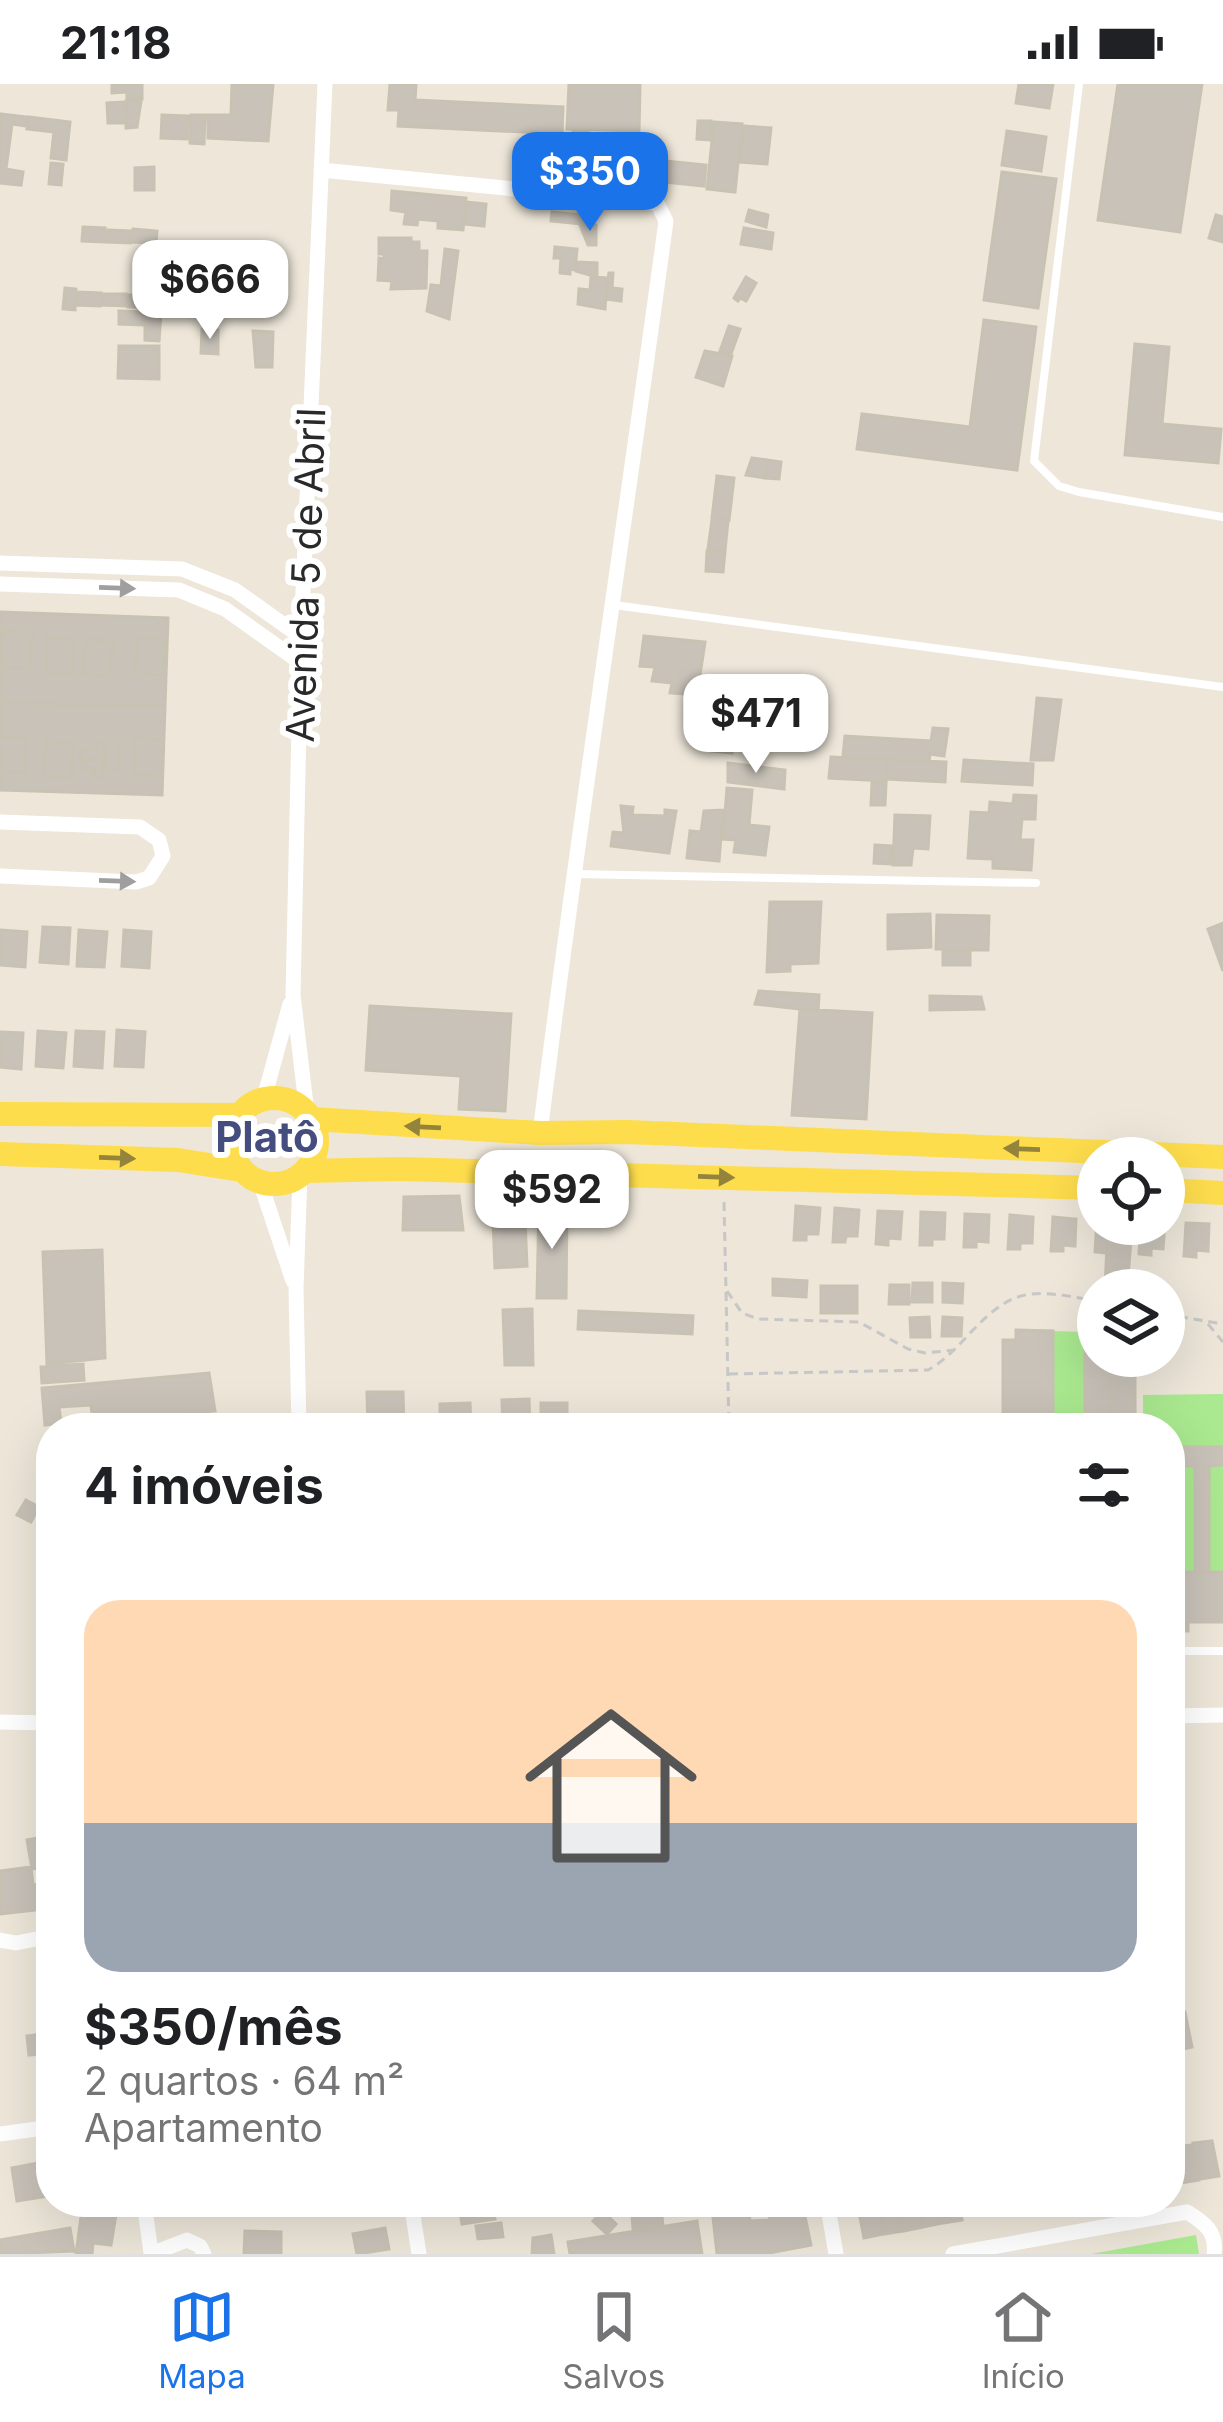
<!DOCTYPE html>
<html lang="pt">
<meta charset="utf-8">
<style>
body{margin:0;font-family:Inter,sans-serif;background:#f2f2f2;color:#202124;height:100vh;display:flex;flex-direction:column;font-size:45px;white-space:nowrap}
*{box-sizing:border-box;margin:0}
p{font-size:39px;color:#757577}
.icon{flex:none;width:66px;height:66px;fill:none;stroke:currentColor;stroke-width:2;stroke-linecap:round;stroke-linejoin:round}
.map{position:relative;flex:1;overflow:hidden}
.details{position:absolute;left:36px;top:1329px;width:1149px;height:804px;display:flex;flex-direction:column;background:#fff;border-radius:48px;box-shadow:0 12px 48px #0002}
.details>*{flex:none}
.tools{position:absolute;left:1077px;top:1053px;display:grid;gap:24px}
.tools a{display:grid;place-items:center;width:108px;height:108px;border-radius:50%;background:#fff;box-shadow:0 12px 48px #0002;font-size:60px}
.price{position:absolute;translate:-50% -102px;padding:0 27px;border-radius:24px;background:#fff;color:#222;font-size:39px;line-height:78px;filter:drop-shadow(0 3px 6px #0008)}
.price::after{content:'';position:absolute;left:50%;top:72px;width:36px;height:27px;margin-left:-18px;background:inherit;clip-path:polygon(0 0,100% 0,50% 100%)}
.price.selected{background:#1a73e8;color:#fff}
ul{padding:0;list-style:none}
li{display:grid;align-content:center;gap:24px;height:636px;padding:0 48px}
li span{display:grid;place-items:center;height:372px;border-radius:36px;color:#555}
li>.icon{margin-inline-start:auto}
span .icon{width:216px;height:216px;fill:#fffc;stroke-width:1}
li b{font-size:51px}
h2{display:flex;justify-content:space-between;align-items:center;height:144px;padding:0 48px;font-size:51px}
.status{display:flex;justify-content:space-between;align-items:center;height:84px;padding:0 60px;background:#fff;direction:ltr}
.status svg{height:33px;fill:currentColor}
.dock{display:flex;justify-content:space-around;align-items:center;height:168px;border-top:3px solid #e0e0e0;background:#fff;font-size:33px;color:#757577}
.dock a{display:grid;justify-items:center;gap:6px}
.dock .selected{color:#1a73e8}
.map>svg:first-child{display:block}
.green{fill:#aae990}
.building{fill:#c8c2b9;stroke:#c8c2b3;stroke-width:3}
.lines{fill:none;stroke-linecap:round;stroke-linejoin:round}
.path{stroke:#c7c7c7;stroke-width:3;stroke-dasharray:9 6;stroke-linecap:butt}
.service{stroke:#fff;stroke-width:8}
.minor{stroke:#fff;stroke-width:15}
.primary{stroke:#fedd4d;stroke-width:24}
.oneway{fill:#9f9f9f}
.oneway2{fill:#94833b}
.labels{text-anchor:middle;dominant-baseline:central;stroke-width:12;stroke-linejoin:round;paint-order:stroke}
.street-label{font-size:39px;fill:#292929;stroke:#fff}
.neighbourhood-label{font-size:42px;font-weight:bold;fill:#454d7e;stroke:#fff}
</style>
<div class="status"><b>21:18</b><svg viewBox="0 0 49 12"><path d="M0 12V9h3v3zM5 12V6h3v6zM10 12V3h3v9zM15 12V0h3v12zM26 1h20v11H26zM47 4h2v5h-2z"/></svg></div>
<div class="map">
<svg width="1223" height="2170" viewBox="0 0 1223 2170">
<rect width="100%" height="100%" fill="#ede6d9"/>
<path class="green" d="M1053 1247 1085 1248V1344H1053Z
M1223 1310V1363H1170V1344H1143V1311Z
M1223 1381V1488H1209V1382Z
M1170 1382H1195V1488H1170Z
M1196 2151 1199 2170H1091Z"/>
<path class="building" d="M112 0H142V15H127V8L112 9Z
M232 0H273L268 57 208 54V31H231Z
M390 0H416L415 16 563 23 562 50 398 42 399 26H388Z
M569 0H640L639 47 567 45Z
M1019 0H1053L1049 24 1016 19Z
M1118 0H1202L1180 148 1098 136Z
M126 17H141L137 43 126 44Z
M124 18 125 39H108L107 19Z
M1 30 27 33 26 42 12 40 6 85 23 88 21 101 0 99Z
M162 31 188 32 187 55 161 54Z
M191 31H205L204 60 190 59Z
M29 33 70 38 66 76 51 74 54 48 27 45Z
M698 37H711L710 56 697 55Z
M714 38 742 40 735 108 707 105Z
M744 42 771 44 767 80 740 78Z
M573 46 588 47 587 73 592 74 591 89 570 88Z
M1007 47 1046 53 1041 87 1002 81Z
M594 69 653 76 651 93 592 87Z
M656 76 706 81 704 102 654 97Z
M51 79 63 80 61 101 49 100Z
M154 83V106H135V84Z
M1002 88 1056 95 1038 224 984 216Z
M392 107 466 114 463 146 438 144V137L418 135 417 141 404 140 406 128 391 126Z
M467 118 486 120 484 142 464 140Z
M749 126 768 131 766 143 746 137Z
M552 128 594 132 593 141 551 137Z
M1216 131 1223 133V158L1209 154Z
M580 141H596V161H588Z
M83 143 105 144 104 158 82 157Z
M744 144 773 149 771 165 741 160Z
M133 145 157 147 156 159 132 158Z
M108 146 130 147V159L107 158Z
M379 154H411V158H419V167H427L426 204 391 205 392 197 378 196 379 174 384 175V170H379Z
M555 163 577 165 575 186 570 185V190L560 189 561 174H554Z
M445 165 458 167 449 235 427 227 431 201 441 202Z
M576 178 597 179V193L576 187Z
M161 181 189 183 188 192 161 190Z
M609 189H613L612 204 622 205 621 217 606 215Z
M591 193 607 194 605 225 578 220 579 205 590 206Z
M746 193 756 199 746 217 740 214 738 217 734 214Z
M65 204 76 205 75 226 63 225Z
M77 208 101 209 100 222 76 221Z
M102 210H126V222L102 221Z
M129 211 152 212V223H128Z
M119 227 143 228V241L119 240Z
M145 228 161 229 159 257 145 256Z
M984 236 1036 243 1017 386 857 365 862 330 970 343Z
M729 242 740 245 731 270 720 267Z
M202 245 218 246V270L201 269Z
M253 247 273 248 272 283H256Z
M1135 260 1169 263 1162 340 1221 345 1218 379 1125 371Z
M119 262H159V295L118 294Z
M705 267 732 272 723 302 696 293Z
M752 374 767 376 765 394 746 391Z
M767 376 781 378 779 395 765 394Z
M717 392 734 394 729 436 712 434Z
M712 436 728 437 725 466 708 465Z
M707 467 725 468 723 488 706 487Z
M0 528 168 534 165 622 0 619Z
M4 547 32 549 29 584 2 583Z
M644 552 705 558 697 611 670 609 672 599 652 597 655 583 640 582Z
M47 553 74 555 72 590 45 588Z
M138 554 165 556 163 591 135 590Z
M86 555 113 557 110 592 83 590Z
M1037 614 1061 616 1053 676H1031Z
M0 619 165 622 162 711 0 706Z
M716 625 736 626 732 669 712 667Z
M933 644 948 645 944 672 930 670 929 678 843 672 845 652 931 657Z
M0 653 27 654 24 689 0 688Z
M135 654 163 656 160 692 133 690Z
M46 657 74 659 71 694 44 692Z
M95 658H104V676H81V665H95Z
M105 661H119V687H106Z
M831 673 887 676 886 697 829 694Z
M103 676 104 692 94 693V685H83V677Z
M887 676 946 678 945 698 887 695Z
M964 676 1033 680 1032 701 962 697Z
M728 679 785 686 784 705 728 698Z
M872 699H886L885 721H871Z
M727 704 752 706 749 741 769 743 765 771 734 768 736 756 723 755Z
M1014 711 1036 712 1035 735H1022L1020 756H1033L1031 786 993 784V775L968 774 971 728 989 729 990 718 1013 720Z
M621 722 633 723 632 731 665 732V726L676 727 669 769 611 762 613 748 624 749Z
M723 726 719 777 687 774 690 747 701 748 704 727Z
M895 731 930 732 928 765 913 764 911 781H893Z
M875 761 891 762 890 780 874 779Z
M770 818H821L818 879 790 880V887L767 888Z
M930 830 931 863 888 865V831Z
M937 831 989 832 988 866 936 865Z
M1223 839V887L1208 845Z
M43 843 70 844 68 880 40 878Z
M0 846 27 848 25 883 0 881Z
M79 846 107 848 104 883 77 882Z
M124 846 151 848 149 884 122 882Z
M943 866H970V881H943Z
M759 907 819 911 818 927 755 920Z
M930 912 981 913 984 925 930 926Z
M370 922 511 930 505 1027 459 1025 461 992 366 986Z
M800 925 872 929 866 1035 792 1031Z
M117 946 145 948 143 983 115 982Z
M38 947 66 949 63 984 36 982Z
M76 947 104 948 102 984 74 982Z
M0 948 23 949 21 985 0 983Z
M459 1112 463 1146H403L404 1113Z
M524 1112 527 1182 495 1184 492 1113Z
M539 1121 567 1122 566 1214H537Z
M796 1122 820 1124 818 1150H806V1156H794Z
M835 1124 859 1126 857 1152H846L845 1158H833Z
M878 1127 902 1128 900 1155 888 1154V1161L876 1160Z
M921 1128 945 1129 944 1155H932V1161H920Z
M965 1130 989 1131 988 1158 976 1157V1163H964Z
M1010 1131 1033 1133 1032 1159H1020V1165H1008Z
M1053 1133 1076 1135 1075 1162 1063 1161V1167H1051Z
M1097 1135 1098 1140H1120L1119 1163 1107 1162V1169L1095 1168Z
M1165 1138 1163 1165 1151 1164V1171L1139 1170 1141 1140Z
M1186 1139 1209 1140 1208 1167 1196 1166V1173L1184 1172Z
M1120 1155 1131 1156 1127 1205 1105 1204 1107 1162 1119 1163Z
M102 1166 105 1274 47 1280 43 1168Z
M773 1195 807 1197 806 1213 773 1211Z
M913 1199H932V1218H912Z
M943 1199 963 1200 962 1219 943 1218Z
M890 1201H909V1220H889Z
M821 1202H857V1229H821Z
M532 1225 533 1281H505L503 1226Z
M579 1227 693 1232 692 1250 578 1245Z
M929 1233 930 1253H911L910 1234Z
M943 1233 962 1234 961 1252H942Z
M1016 1246 1053 1247V1344H1003V1256H1016Z
M1085 1248H1098V1272H1110L1111 1344H1085Z
M1110 1272H1135V1344H1111Z
M83 1280 84 1296 42 1299 41 1283Z
M209 1289 215 1327 93 1338 91 1321 59 1323 61 1339 45 1341 42 1304Z
M367 1308H403L404 1344H368Z
M529 1315 530 1344H503L502 1316Z
M470 1319 471 1344H440V1320Z
M541 1319H567V1344H541Z
M1170 1363H1223V1381L1209 1382V1488H1195V1382H1170Z
M26 1416 39 1423 31 1438 17 1431Z
M1170 1488H1223V1538H1188V1547H1170Z
M51 1729V1782L32 1785 27 1756 43 1753 39 1732Z
M31 1783 33 1801 42 1799 45 1825 0 1830V1787Z
M1185 1928 1192 1963 1173 1967 1170 1930Z
M51 1949V1969L29 1971 27 1952Z
M1212 2057 1219 2092 1200 2095 1193 2059Z
M1192 2061 1199 2096 1180 2099 1173 2063Z
M43 2078 48 2112 17 2117 12 2084Z
M90 2118H118L111 2161 93 2159 92 2170H76L81 2133 87 2134Z
M168 2118H205L206 2126 169 2130Z
M492 2118 495 2135 462 2140 459 2121Z
M498 2118H537V2123L499 2129Z
M631 2118 661 2122 663 2143 633 2145Z
M767 2118H802L811 2161 764 2170H717L713 2133 749 2128 750 2137 770 2136Z
M857 2118H877L883 2150 864 2154Z
M878 2118H898L903 2147 884 2150Z
M898 2118H918L923 2143 904 2147Z
M918 2118H938L942 2139 923 2143Z
M939 2118H959L962 2136 943 2139Z
M603 2127 616 2140 607 2150 593 2137Z
M697 2137 702 2170H570L568 2158Z
M501 2139 503 2153 478 2155 476 2142Z
M70 2144 74 2167 0 2170V2156Z
M385 2144 389 2165 357 2170 353 2150Z
M245 2147 281 2148V2170H244Z
M551 2151 554 2170H532L533 2154Z"/>
<g class="lines">
<path class="path" d="M724 1118 729 1344
M727 1207 742 1229 758 1235 859 1238 908 1265 925 1269 955 1266
M1164 1230 1223 1240
M1208 1240 1223 1258
M729 1290 928 1286C965 1266 987 1214 1032 1210 1054 1208 1077 1214 1098 1217"/>
<path class="service" d="M1079 0 1034 377 1059 402 1079 408 1223 433
M614 521 1223 603
M576 790 1036 799
M1170 1567H1223"/>
<path class="minor" d="M321 86 657 119 666 137C625 441 578 744 540 1049
M0 479 182 485 235 506 301 553
M0 500 179 506 225 525 301 579
M0 738 140 743 159 756 163 772 149 794 136 798 0 792
M264 1014 290 920
M307 1029 293 911 301 553 325 0
M260 1098 293 1197
M299 1344 296 1205 300 1091
M1170 1632 1223 1631
M0 1638 51 1639
M0 1856 16 1859 51 1852
M0 2050 51 2043
M144 2118 151 2169
M411 2118 419 2170
M827 2118 836 2170
M151 2170 187 2156 200 2162 204 2170
M953 2170 1187 2128C1205 2139 1217 2148 1214 2170"/>
<path class="primary" d="M231 1057a43 43 0 1 1 86 0a43 43 0 1 1-86 0Z
M0 1030 239 1031
M312 1035 540 1049 628 1048 1223 1073
M0 1070 178 1076 241 1086
M305 1087 400 1085 1098 1104
M1164 1106 1223 1109"/>
</g>
<defs><path id="oneway-solid" d="M-6-.8H1V-3.2L6.5 0L1 3.2V.8H-6Z" transform="scale(3)"/></defs>
<g class="oneway">
<use href="#oneway-solid" transform="translate(117 504) rotate(2)"/>
<use href="#oneway-solid" transform="translate(117 797) rotate(2)"/>
</g>
<g class="oneway2">
<use href="#oneway-solid" transform="translate(423 1043) rotate(-177)"/>
<use href="#oneway-solid" transform="translate(1022 1065) rotate(-178)"/>
<use href="#oneway-solid" transform="translate(117 1074) rotate(2)"/>
<use href="#oneway-solid" transform="translate(716 1093) rotate(2)"/>
</g>
<g class="labels">
<g class="street-label">
<text transform="translate(305 491) rotate(-88)">Avenida 5 de Abril</text>
</g>
<g class="neighbourhood-label">
<text x="267" y="1052">Platô</text>
</g>
</g>
</svg>
<div class="tools">
<a><svg class="icon" aria-label="locate" viewBox="0 0 24 24"><circle cx="12" cy="12" r="6"/><path d="M12 2v4M12 18v4M2 12h4M18 12h4"/></svg></a>
<a><svg class="icon" aria-label="layers" viewBox="0 0 24 24"><path d="M12 4l9 5-9 5-9-5zM3 14l9 5 9-5"/></svg></a>
</div>
<b class="price selected" style="left:590px;top:150px">$350</b>
<b class="price" style="left:210px;top:258px">$666</b>
<b class="price" style="left:756px;top:692px">$471</b>
<b class="price" style="left:552px;top:1168px">$592</b>
<section class="details">
<h2>4 imóveis<svg class="icon" aria-label="filters" viewBox="0 0 24 24"><path d="M4 7h16M4 17h16"/><circle cx="9" cy="7" r="2"/><circle cx="15" cy="17" r="2"/></svg></h2>
<ul>
<li><span style="background:linear-gradient(#ffd9b3 60%,#9aa5b1 0)"><svg class="icon" aria-label="home" viewBox="0 0 24 24"><path d="M3 11l9-7 9 7M6 9v11h12V9"/></svg></span><div><b>$350/mês</b><p>2 quartos · 64 m²</p><p>Apartamento</p></div></li>
</ul>
</section>
</div>
<nav class="dock">
<a class="selected"><svg class="icon" aria-label="map" viewBox="0 0 24 24"><path d="M3 6l6-2 6 2 6-2v14l-6 2-6-2-6 2zM9 4v14M15 6v14"/></svg>Mapa</a>
<a><svg class="icon" aria-label="saved" viewBox="0 0 24 24"><path d="M7 4h10v16l-5-4-5 4z"/></svg>Salvos</a>
<a><svg class="icon" aria-label="home" viewBox="0 0 24 24"><path d="M3 11l9-7 9 7M6 9v11h12V9"/></svg>Início</a>
</nav>
